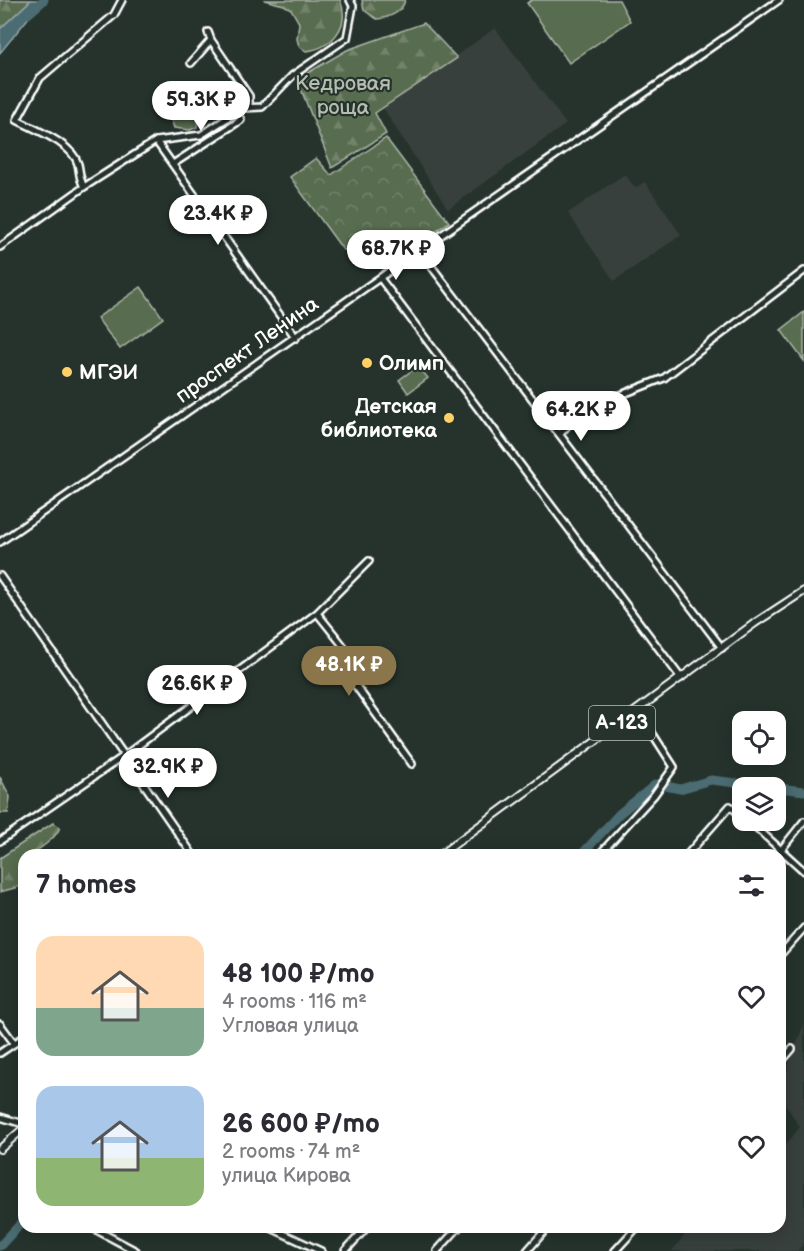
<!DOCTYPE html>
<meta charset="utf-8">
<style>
body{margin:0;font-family:"Balsamiq Sans",sans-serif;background:#f2f2f3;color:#2b2b33;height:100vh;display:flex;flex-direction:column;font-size:22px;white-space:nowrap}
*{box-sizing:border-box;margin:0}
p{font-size:20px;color:#7c7c81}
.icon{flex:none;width:33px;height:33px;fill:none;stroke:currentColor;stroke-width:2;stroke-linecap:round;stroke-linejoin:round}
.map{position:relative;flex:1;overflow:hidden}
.details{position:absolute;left:18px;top:849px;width:768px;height:384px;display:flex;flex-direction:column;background:#fff;border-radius:18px;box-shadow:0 3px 15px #0003}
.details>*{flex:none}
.fabs{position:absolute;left:732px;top:711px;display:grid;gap:12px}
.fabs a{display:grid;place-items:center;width:54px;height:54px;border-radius:12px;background:#fff;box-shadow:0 3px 15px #0003;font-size:30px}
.price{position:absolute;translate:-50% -51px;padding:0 14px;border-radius:21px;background:#fff;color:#222;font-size:20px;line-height:39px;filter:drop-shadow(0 2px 3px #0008)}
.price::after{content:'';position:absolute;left:50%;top:36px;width:18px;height:14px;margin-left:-9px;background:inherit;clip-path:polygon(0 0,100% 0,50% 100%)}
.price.on{background:#8a764a;color:#fff}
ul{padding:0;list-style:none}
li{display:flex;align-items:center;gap:18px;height:150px;padding:0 18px}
li span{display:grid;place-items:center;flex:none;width:168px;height:120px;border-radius:18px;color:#555}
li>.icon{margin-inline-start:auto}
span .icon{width:72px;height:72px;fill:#fffc;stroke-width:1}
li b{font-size:26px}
h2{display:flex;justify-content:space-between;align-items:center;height:72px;padding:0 18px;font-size:26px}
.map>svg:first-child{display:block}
.built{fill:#393f3c}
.forest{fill:url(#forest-firs);stroke:#acb6a8;stroke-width:1.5}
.park{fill:url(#park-crowns);stroke:#acb6a8;stroke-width:1.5}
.pitch{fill:#596d50;stroke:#acb6a8;stroke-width:1.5}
.water{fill:#4b6c72;stroke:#93a7aa;stroke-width:1.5}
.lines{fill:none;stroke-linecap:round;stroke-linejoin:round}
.river{stroke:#4b6c72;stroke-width:9}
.minor-casing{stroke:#fff;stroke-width:10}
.major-casing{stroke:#fff;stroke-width:10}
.minor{stroke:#26332d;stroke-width:5}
.major{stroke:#26332d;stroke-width:6}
.poi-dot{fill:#ffd166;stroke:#26332d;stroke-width:2}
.labels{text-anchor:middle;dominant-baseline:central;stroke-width:4.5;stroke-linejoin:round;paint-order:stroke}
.shield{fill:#26332d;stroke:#bec2c0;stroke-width:1.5}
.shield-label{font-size:20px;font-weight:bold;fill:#fff}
.park-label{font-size:21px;fill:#b4bdb0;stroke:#26332d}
.street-label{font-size:21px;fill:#fff;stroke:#26332d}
.poi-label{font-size:21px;font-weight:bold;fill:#fff;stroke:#26332d;text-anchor:start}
</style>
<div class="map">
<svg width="804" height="1251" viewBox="0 0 804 1251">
<defs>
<pattern id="forest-firs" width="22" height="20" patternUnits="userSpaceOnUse" patternTransform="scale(1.5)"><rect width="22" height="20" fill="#596d50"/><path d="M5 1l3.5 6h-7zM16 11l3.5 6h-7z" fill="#72836a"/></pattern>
<pattern id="park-crowns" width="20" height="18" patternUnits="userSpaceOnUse" patternTransform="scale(1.5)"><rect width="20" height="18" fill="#596d50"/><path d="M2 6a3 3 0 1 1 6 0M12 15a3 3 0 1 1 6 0" fill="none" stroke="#72836a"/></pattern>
</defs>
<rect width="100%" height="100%" fill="#26332d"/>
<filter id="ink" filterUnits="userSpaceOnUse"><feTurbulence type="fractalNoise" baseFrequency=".0167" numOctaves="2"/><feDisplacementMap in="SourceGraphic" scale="12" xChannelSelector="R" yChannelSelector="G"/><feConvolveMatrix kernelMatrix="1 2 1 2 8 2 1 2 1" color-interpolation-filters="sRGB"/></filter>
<g filter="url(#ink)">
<path class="built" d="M495 28 566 124 448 209 383 108Z
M625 174 635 188 645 182 681 235 614 281 568 213Z
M804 1024V1242L798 1251H672L691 1227H780V1152L800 1127 780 1096V1089Z"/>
<path class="forest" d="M0 0H31L0 29Z
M264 0H340C351 26 332 48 306 51L299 46 297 39 299 23 291 9 284 5Z
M362 0H405C403 12 389 18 377 19L364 10Z
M424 23 457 58 375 113 386 134 332 168 297 79 347 50Z
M188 109 195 112 198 119 197 127 190 130 174 128 171 120Z
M0 777 10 797 8 813H0Z
M53 823 60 827C57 837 35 855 24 855V882L18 887 0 892V858Z"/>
<path class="park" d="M386 138 449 222 417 244 343 250 290 177 316 158 331 175Z"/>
<path class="pitch" d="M532 0H619L630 21 569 63 527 3Z
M141 287 163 318 120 349 97 318Z
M804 312V361L781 330Z
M418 366 428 378 408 393 399 380Z"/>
<path class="water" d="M31 0H43L0 53V29Z"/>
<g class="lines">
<path class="river" d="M28 14 44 0
M581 855 619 814 656 784 680 789 711 780 804 791
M0 1246 24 1220"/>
<defs>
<path id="minor" d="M211 40 249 96V108
M191 63 211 40 208 32
M156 141 296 338
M173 164 241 120 236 112
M84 187C79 178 80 172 78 164 72 143 34 129 17 120L40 78 114 15 122 0
M0 247 84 187 156 141 201 135 243 108 262 107 293 75 347 38 353 6 350 0
M419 250 722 648
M380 278 681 678
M560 434 580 411 664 378 804 271
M0 542 779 0
M0 576 193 855
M317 613 345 648 338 661 412 764
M748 820 804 871
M0 841 124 756 317 613 369 561
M599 855 654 795 674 767 638 711
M687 855 730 806 742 816
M777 855 804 821
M780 955 804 928
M0 1024 14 1043
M0 1053 24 1037
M780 1063 792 1049
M0 1117 24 1124
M91 1227 136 1251
M269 1227 321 1251
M345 1251 367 1227
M437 1251 459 1227
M527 1251 548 1227
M615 1251 637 1227"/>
<path id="major" d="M440 855 755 623 804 591
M0 1149 24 1128"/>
</defs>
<use href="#minor" class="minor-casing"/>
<use href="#major" class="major-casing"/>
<use href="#minor" class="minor"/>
<use href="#major" class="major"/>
</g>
</g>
<g class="poi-dot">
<circle cx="367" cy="363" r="6"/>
<circle cx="67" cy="372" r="6"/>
<circle cx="449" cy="418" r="6"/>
</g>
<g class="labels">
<rect class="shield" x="589" y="706" width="66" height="34" rx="4.5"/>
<g class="shield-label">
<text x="622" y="723">А-123</text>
</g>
<g class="park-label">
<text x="343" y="83">Кедровая<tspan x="343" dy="24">роща</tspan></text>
</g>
<g class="street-label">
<text transform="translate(247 350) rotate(-35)">проспект Ленина</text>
</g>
<g class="poi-label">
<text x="379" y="363">Олимп</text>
<text x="79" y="372">МГЭИ</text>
<text x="437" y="406" text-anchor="end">Детская<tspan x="437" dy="24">библиотека</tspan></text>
</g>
</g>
</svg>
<div class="fabs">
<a><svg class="icon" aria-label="locate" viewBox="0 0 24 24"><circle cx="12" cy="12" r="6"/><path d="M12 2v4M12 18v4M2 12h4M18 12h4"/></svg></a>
<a><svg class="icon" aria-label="layers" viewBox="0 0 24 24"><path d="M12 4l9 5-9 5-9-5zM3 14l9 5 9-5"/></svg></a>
</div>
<b class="price" style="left:201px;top:132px">59.3K ₽</b>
<b class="price" style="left:218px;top:246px">23.4K ₽</b>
<b class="price" style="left:396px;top:281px">68.7K ₽</b>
<b class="price" style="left:581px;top:442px">64.2K ₽</b>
<b class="price on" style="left:349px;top:697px">48.1K ₽</b>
<b class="price" style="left:197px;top:716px">26.6K ₽</b>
<b class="price" style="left:168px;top:799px">32.9K ₽</b>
<section class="details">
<h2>7 homes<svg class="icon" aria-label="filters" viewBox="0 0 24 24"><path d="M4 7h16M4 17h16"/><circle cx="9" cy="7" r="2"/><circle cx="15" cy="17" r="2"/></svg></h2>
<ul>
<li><span style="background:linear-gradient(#ffd9b3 60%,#7fa58c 0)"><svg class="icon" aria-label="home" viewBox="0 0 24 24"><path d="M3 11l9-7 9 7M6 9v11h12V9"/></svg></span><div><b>48 100 ₽/mo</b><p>4 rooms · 116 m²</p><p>Угловая улица</p></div><svg class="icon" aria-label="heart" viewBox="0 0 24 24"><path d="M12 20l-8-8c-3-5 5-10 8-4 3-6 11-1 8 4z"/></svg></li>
<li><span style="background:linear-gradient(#a9c7e8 60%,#8fb573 0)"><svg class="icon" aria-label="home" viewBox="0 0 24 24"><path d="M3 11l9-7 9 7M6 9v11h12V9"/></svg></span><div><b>26 600 ₽/mo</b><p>2 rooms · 74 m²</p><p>улица Кирова</p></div><svg class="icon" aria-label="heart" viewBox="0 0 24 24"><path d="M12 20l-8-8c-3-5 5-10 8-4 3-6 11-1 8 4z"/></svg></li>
</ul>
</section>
</div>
